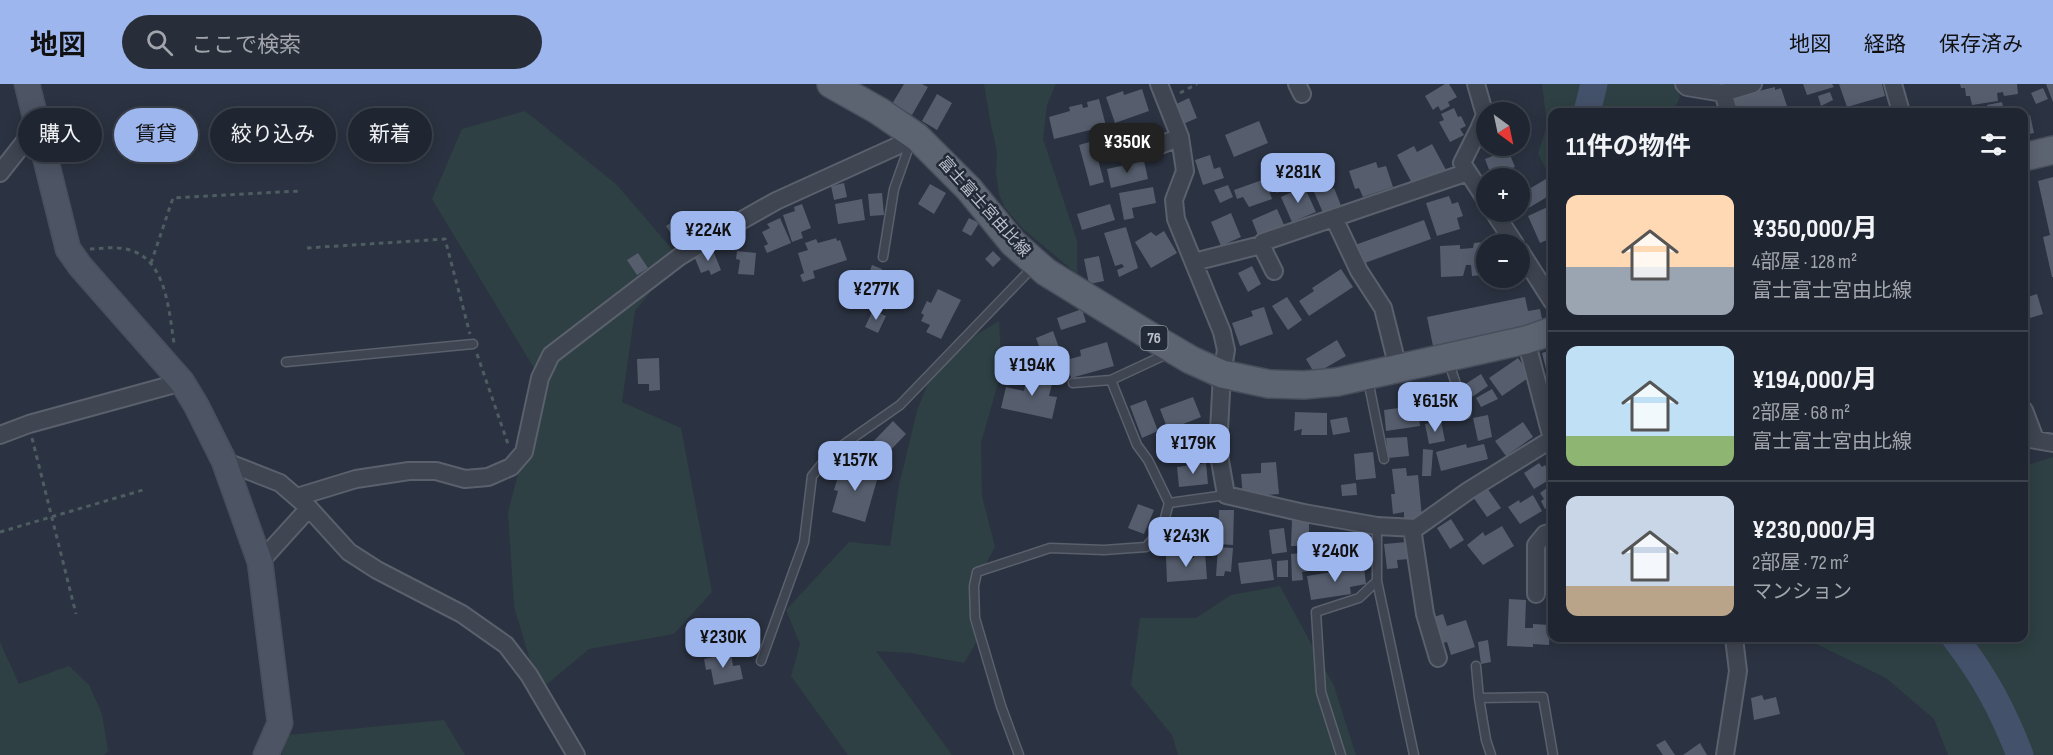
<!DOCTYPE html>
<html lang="ja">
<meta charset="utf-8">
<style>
body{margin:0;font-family:"Sofia Sans Condensed","Noto Sans JP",sans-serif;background:#282e39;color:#f1f3f6;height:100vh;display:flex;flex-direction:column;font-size:22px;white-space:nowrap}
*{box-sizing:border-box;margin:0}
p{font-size:20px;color:#a2a5ab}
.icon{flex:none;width:33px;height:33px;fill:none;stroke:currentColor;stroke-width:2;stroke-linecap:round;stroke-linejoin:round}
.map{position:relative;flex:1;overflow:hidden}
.details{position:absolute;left:1548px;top:24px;width:480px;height:534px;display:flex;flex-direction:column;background:#202631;border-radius:12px;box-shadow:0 3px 15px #0003,0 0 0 2px #3d434d}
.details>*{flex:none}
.banner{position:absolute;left:18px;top:24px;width:570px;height:54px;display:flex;gap:12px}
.needle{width:39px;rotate:147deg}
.buttons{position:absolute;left:1476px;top:18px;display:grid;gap:12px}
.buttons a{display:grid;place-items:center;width:54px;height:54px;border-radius:50%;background:#202631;box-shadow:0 3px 15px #0003,0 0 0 2px #3d434d;font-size:30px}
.price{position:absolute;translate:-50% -51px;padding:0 14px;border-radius:12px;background:#9eb6ee;color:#111;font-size:20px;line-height:39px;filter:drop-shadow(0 2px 3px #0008)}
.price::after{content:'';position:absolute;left:50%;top:36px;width:18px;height:14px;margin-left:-9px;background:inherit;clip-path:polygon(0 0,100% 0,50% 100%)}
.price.selected{background:#222;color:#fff}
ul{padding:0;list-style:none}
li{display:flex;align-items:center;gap:18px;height:150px;padding:0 18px}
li+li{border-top:2px solid #3d434d}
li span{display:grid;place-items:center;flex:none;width:168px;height:120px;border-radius:12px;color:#555}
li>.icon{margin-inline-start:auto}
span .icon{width:72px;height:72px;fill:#fffc;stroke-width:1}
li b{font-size:26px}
h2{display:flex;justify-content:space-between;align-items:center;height:72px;padding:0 18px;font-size:26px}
.pill{padding:0 21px;border-radius:27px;background:#202631;box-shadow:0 3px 15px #0003,0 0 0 2px #3d434d;font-size:21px;line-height:54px}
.pill.selected{background:#9eb6ee;color:#111}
header{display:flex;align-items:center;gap:36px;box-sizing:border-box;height:84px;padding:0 30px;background:#9eb6ee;color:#111}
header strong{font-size:28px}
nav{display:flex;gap:33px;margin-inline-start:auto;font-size:21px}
.search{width:420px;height:54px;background:#282e39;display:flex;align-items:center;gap:15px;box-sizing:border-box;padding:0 21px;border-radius:33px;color:#a2a5ab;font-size:22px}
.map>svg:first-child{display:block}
.green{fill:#2e4043}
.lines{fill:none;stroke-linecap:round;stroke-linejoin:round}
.river{stroke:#44516a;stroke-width:27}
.building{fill:#565e6e}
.lane-casing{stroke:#5a606c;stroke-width:11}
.street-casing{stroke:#5a606c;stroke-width:20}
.secondary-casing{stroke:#484e5b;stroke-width:27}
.primary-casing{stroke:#484e5b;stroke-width:30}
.path{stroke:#4d5d61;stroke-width:3;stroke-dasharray:4.5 4.5;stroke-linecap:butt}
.lane{stroke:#3f4551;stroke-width:8}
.street{stroke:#3f4551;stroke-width:16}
.secondary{stroke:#4d5464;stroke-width:24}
.primary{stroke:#5d6471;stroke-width:27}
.labels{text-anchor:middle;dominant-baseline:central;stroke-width:5;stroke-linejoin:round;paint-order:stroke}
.shield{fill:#232a37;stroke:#8e939f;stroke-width:1.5}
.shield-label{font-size:15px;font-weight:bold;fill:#bcc0cb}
.street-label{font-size:16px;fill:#bcc0cb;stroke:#232a37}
</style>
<header>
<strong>地図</strong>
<div class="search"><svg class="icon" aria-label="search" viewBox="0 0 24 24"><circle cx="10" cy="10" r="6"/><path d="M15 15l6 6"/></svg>ここで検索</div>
<nav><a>地図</a><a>経路</a><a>保存済み</a></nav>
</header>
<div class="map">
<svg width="2053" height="671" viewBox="0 0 2053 671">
<rect width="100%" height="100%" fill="#2b3241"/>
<path class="green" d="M984 0H1056L1047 21 1043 55 1077 157V190L1023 145 1005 124 999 110 996 88 997 68 990 36Z
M1542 0H1676L1680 13 1673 28H1552V93L1549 92 1538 69 1547 41Z
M525 27 616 100 679 173 635 227 622 318 681 344 712 508 674 550 589 565 539 607 514 522 508 428 524 368 540 294 432 115 462 45Z
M999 237 1002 285 981 359 982 412 995 463 972 506 980 552 964 579 911 569 876 567 952 671H848L791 592 800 560 786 526 849 458 890 462 899 401 917 327 928 299 946 269Z
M2053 373V671H1948L1934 635 1886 594 1804 554H2024V382Z
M1280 502 1334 602 1356 671H1178L1172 651 1131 601 1140 534H1196L1231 511Z
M0 558 19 600 69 582 89 601 102 630 108 667 104 671H0Z
M444 636 465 671H282L288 651Z"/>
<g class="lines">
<path class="river" d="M1587 28 1594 0
M1955 554C1985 593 2002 625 2020 671"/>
</g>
<path class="building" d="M904 0H922L928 3 912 31 892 20Z
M1445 0H1449L1457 13 1448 18 1450 22 1441 27 1438 22 1433 26 1425 12Z
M1803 0H1832L1834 3 1807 11Z
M1839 0H1882L1885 12 1847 23Z
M1960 0H2017L2018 10 2004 12 2003 8 1997 9 1998 17 1972 21 1970 12H1966L1965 4H1961Z
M2046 0H2053V18Z
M1775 3V6L1781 4 1787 22 1778 24 1780 28H1738L1734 13Z
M2043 4 2048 15 2036 20 2031 9Z
M1142 5 1149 27 1115 39 1106 13 1123 7 1124 11Z
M1830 8 1833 16 1821 22 1818 12Z
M937 10 952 19 937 46 922 37Z
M1189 14 1197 34 1183 40 1174 21Z
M1099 15 1106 42 1054 55 1049 33 1070 27 1069 23 1082 20 1083 24 1088 23 1087 18Z
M2002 18 2004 28H1989L1987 21Z
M1838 22 1840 28H1811L1810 27Z
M1983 23 1984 28H1969V25Z
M1454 24 1458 33 1461 32 1466 42 1460 45 1464 51 1450 58 1439 38 1444 36 1441 30Z
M1520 26 1528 50 1520 53Z
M2030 31 2034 49 2024 51V33Z
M1259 37 1268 59 1234 73 1225 51Z
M1093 57 1104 98 1090 102 1079 61Z
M1432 60 1446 86 1414 103 1397 71 1414 62 1417 68Z
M1508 66 1515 83 1491 91 1485 75Z
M1210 71 1214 85 1220 83 1224 94 1203 101 1195 76Z
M1144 77 1148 95 1111 104 1107 85Z
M1376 78 1378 84 1386 82 1393 103 1363 113 1359 104 1355 105 1349 87Z
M1295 81 1303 97 1277 109 1271 96 1280 92 1278 89Z
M1317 81 1323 99 1311 103 1304 86Z
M2053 93V193H2052L2043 153 2050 151 2038 97Z
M1265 95 1272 115 1249 123 1243 113 1237 115 1234 106Z
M1546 95 1552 106V110L1520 129V100L1524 108Z
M844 99 847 113 834 116 831 102Z
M930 100 946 109 934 130 918 120Z
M1228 101 1233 113 1220 119 1214 106Z
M1304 102 1316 128 1292 138 1281 113Z
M1153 103 1156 119 1132 124 1134 134 1124 136 1119 109Z
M1327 103 1328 107 1334 104 1342 124 1324 131 1314 108Z
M882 109 884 131 870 132 868 110Z
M1449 112 1452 120 1458 118 1463 132 1457 134 1460 145 1437 152 1426 119Z
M862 115 865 136 838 140 835 120Z
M802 120 811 144 801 148 803 154 792 158 783 131 795 127 794 123Z
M1110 120 1115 136 1082 146 1077 130Z
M1552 121V154L1540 159 1528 132Z
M1277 125 1285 143 1259 154 1252 136Z
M1231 129 1241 153 1221 162 1211 138Z
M678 134 690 151 677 159 666 142Z
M780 134 791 159 767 169 764 162 768 160 762 148 770 144 767 140Z
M969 134 979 139 971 152 962 147Z
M1424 136 1431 155 1362 180 1355 161Z
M1126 143 1138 184 1119 193 1117 186 1124 183 1122 180 1115 182 1104 149Z
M1164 147 1177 169 1151 184 1135 158 1151 148 1156 152Z
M836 154 837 157 840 156 847 176 813 187 815 194 803 198 800 191 804 189 798 169 808 166 805 159 816 155 818 159Z
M1504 156V160H1486V185H1482V191L1472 192 1471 181H1466L1463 192 1441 193 1440 162 1460 161V165L1473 164 1474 159Z
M712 164 721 186 711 191 709 186 701 189 694 172Z
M737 167 756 169 754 191 738 190 740 176 736 175Z
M993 167 1001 175 993 183 985 175Z
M638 169 648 184 637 191 627 176Z
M1099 172 1104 197 1089 200 1084 175Z
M872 181 882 185 877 202 866 198Z
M1252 182 1261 200 1248 208 1238 189Z
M1341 185 1353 203 1309 232 1299 217 1314 207 1312 204Z
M938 205 961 216 941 255 926 248 930 241 921 237 924 231 921 229 927 217 931 219Z
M876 208 892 215 887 226 871 219Z
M2037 210 2043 230 2024 236V214Z
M1287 213 1302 236 1288 246 1272 222Z
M1525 213 1528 227 1540 225 1543 240 1433 262 1427 233Z
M1264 223 1273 250 1240 262 1232 239 1253 232 1251 227Z
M1082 225 1086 238 1061 246 1057 234Z
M873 226 886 232 878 249 865 243Z
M1053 247 1062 272 1045 278 1036 254Z
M1337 256 1346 272 1315 290 1306 275Z
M1107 258 1114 282 1071 294 1066 276 1081 272 1080 266Z
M1552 266V288L1547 289 1542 269Z
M659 274 660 306 649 307V300H638L637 275Z
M1518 274 1531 292 1502 312 1489 294Z
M1028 286 1054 292 1049 312 1057 313 1052 335 1001 324 1006 303 1024 307Z
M1481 290 1488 302 1472 313 1464 301Z
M1448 299 1455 321 1437 327 1430 305Z
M1492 305 1498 315 1481 323 1476 314Z
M1193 313 1201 333 1168 346 1160 325Z
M1417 314 1420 342 1386 347 1384 326 1406 323 1405 315Z
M1146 316 1158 347 1142 354 1130 322Z
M1295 328 1327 329V351H1301L1302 345 1294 347Z
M1488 331 1492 353 1478 357 1473 334Z
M1347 333 1350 348 1333 351 1330 336Z
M893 337 906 350 882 375 869 362Z
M1441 337 1445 357 1429 360 1425 340Z
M1523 338 1533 353 1506 372 1495 357Z
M1407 353 1409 372 1388 374 1386 354Z
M1466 360 1467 364 1484 360 1488 375 1441 387 1436 368Z
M1423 365 1433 366 1431 392H1422Z
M1373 368 1376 394 1356 396 1354 370Z
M1276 378 1279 410 1243 413 1241 390 1261 389V379Z
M1206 379 1208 400 1179 403 1177 383Z
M1539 379 1542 383 1545 381 1552 394 1534 405 1524 389Z
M848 380 879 389 865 438 832 428 838 407 834 406 840 386 845 387Z
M1406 384 1407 392 1418 391 1422 433 1404 435V428L1393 430 1391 410H1395L1392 385Z
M1356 399 1357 411 1342 412 1341 401Z
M1551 401 1552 420 1545 425 1541 417 1544 415 1540 409Z
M1487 404 1501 424 1487 433 1473 413Z
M1533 411 1542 427 1520 440 1508 423 1519 416 1520 419Z
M1138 420 1154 426 1144 450 1128 444Z
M1219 426H1234L1233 461 1218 460Z
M1451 435 1464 456 1450 465 1437 444Z
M1292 436 1309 437V451H1303V462H1291Z
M1502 442 1514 462 1483 481 1467 461 1483 448 1485 452Z
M1284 444 1287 468 1272 470 1269 446Z
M1365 453 1367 471 1348 473V468L1346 469 1344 456Z
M1407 458 1409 475 1397 476 1398 484 1387 485 1384 460Z
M1218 463 1233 464 1231 488 1225 487 1224 492H1216Z
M1205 468 1207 495 1167 498 1166 472 1184 471 1185 475 1194 474V469Z
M1309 468 1310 487 1302 488 1303 496 1292 497 1291 470Z
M1271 475 1274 496 1241 500 1238 479Z
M1288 476V493H1277V477Z
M1364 483 1366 500 1350 503 1351 510 1311 516 1307 492Z
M1509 515 1526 516 1525 544H1533V540L1550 541 1549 561 1533 560V563L1507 562Z
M1443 530 1447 542 1466 536 1475 563 1451 571 1447 558 1443 559 1434 533Z
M1488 556 1491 578 1481 580 1478 558Z
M731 569 733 582 740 581 743 595 714 601 711 585 706 586 704 575Z
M1762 611 1764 616 1776 613 1780 630 1754 636 1751 614Z
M1665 656 1675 671H1663L1656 661Z
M1700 659 1707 671H1683Z"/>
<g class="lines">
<defs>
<path id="lane" d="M883 173 894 105 911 57
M1169 269 1111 296 1137 361 1148 376 1169 419
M1448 276 1466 330
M286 278 473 260
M1368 296 1384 375
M1073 299 1111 296
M1377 497 1414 671
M761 577 804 458 812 392 830 370 900 321 1034 182
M1476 582 1479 614
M1019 671 1001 622 975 534 974 502 977 488 1050 464 1104 466 1146 463 1162 445 1169 419 1226 411
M1341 671 1321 608 1316 528 1359 514 1377 497V442
M1491 671 1486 656 1479 614 1543 613 1553 671"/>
<path id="street" d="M1159 0 1180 53 1185 87 1174 116 1176 135 1222 248 1226 266 1222 290 1218 365 1226 411 1304 429 1377 442 1416 444 1468 407 1552 355
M1297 0 1302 10
M1476 0 1485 31 1479 45 1462 79 1486 116
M1684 0 1687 3 1723 9 1753 0
M1893 0 1901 28
M1723 9 1729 28
M1148 66 1180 53
M0 89 37 42
M1494 128 1515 160
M1334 134 1359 187 1383 224 1398 284
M1261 161 1274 187
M1520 167 1552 217
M1194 178 1261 161 1263 158 1468 88
M1526 256 1552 355
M2024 326 2035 355
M0 351 29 340 182 298
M2024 354 2053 359
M224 377 280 399 309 424 349 468 377 486 462 530 506 561 529 591 576 671
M297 413 356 395 409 387H436L465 395 488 393 511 383 524 368 540 294 551 271 679 173 707 156 776 117 917 53
M1412 444 1425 530 1438 574
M260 478 309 424
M1536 510V461L1545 450 1552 448
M1725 671 1738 587 1734 554"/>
<path id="secondary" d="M27 0 68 165 80 182 182 298 196 321 224 377 260 478 280 639 266 671"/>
<path id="primary" d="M831 0 879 27 917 53 969 105 1013 159 1046 188 1145 249 1191 276 1222 290 1269 300 1304 301 1337 298 1526 256 1552 247
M2024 73 2053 66"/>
</defs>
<use href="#lane" class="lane-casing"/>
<use href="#street" class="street-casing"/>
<use href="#secondary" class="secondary-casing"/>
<use href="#primary" class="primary-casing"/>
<path class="path" d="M1180 9 1197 0
M307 164 445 155 470 250
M90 165C99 165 109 163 118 164 166 167 168 222 174 259
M151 179 173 114 300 107
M477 270 509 363
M32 354 76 530
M0 448 143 406"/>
<use href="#lane" class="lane"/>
<use href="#street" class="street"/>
<use href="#secondary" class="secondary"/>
<use href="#primary" class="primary"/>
</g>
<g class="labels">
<rect class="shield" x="1140.5" y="242" width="27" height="24" rx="4.5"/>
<g class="shield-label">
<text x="1154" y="254">76</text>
</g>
<g class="street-label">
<text transform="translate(984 123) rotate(48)">富士富士宮由比線</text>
</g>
</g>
</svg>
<div class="buttons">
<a><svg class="needle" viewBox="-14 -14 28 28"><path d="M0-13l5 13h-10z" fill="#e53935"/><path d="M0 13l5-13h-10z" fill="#a2a5ab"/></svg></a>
<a>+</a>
<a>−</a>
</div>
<b class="price selected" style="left:1127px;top:90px">¥350K</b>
<b class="price" style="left:1298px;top:120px">¥281K</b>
<b class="price" style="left:708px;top:178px">¥224K</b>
<b class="price" style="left:876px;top:237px">¥277K</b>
<b class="price" style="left:1032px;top:313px">¥194K</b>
<b class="price" style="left:1435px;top:349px">¥615K</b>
<b class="price" style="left:1193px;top:391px">¥179K</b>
<b class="price" style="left:855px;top:408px">¥157K</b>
<b class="price" style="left:1186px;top:484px">¥243K</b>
<b class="price" style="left:1335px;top:499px">¥240K</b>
<b class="price" style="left:723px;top:585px">¥230K</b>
<div class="banner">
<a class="pill">購入</a>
<a class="pill selected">賃貸</a>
<a class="pill">絞り込み</a>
<a class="pill">新着</a>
</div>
<section class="details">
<h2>11件の物件<svg class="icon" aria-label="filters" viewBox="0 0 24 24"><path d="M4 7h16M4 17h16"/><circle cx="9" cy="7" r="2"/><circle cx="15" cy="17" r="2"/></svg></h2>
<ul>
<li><span style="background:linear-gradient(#ffd9b3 60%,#9aa5b1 0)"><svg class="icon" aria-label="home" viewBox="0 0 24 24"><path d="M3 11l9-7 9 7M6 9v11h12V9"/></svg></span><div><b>¥350,000/月</b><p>4部屋 · 128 m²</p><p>富士富士宮由比線</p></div></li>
<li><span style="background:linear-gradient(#bfe0f5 75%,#8fb573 0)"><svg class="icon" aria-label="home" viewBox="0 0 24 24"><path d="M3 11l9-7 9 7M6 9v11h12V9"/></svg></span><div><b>¥194,000/月</b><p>2部屋 · 68 m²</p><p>富士富士宮由比線</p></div></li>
<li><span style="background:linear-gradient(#c9d6e8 75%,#b9a48a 0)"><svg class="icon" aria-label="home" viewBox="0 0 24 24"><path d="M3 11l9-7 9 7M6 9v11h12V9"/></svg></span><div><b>¥230,000/月</b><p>2部屋 · 72 m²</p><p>マンション</p></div></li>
</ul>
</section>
</div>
